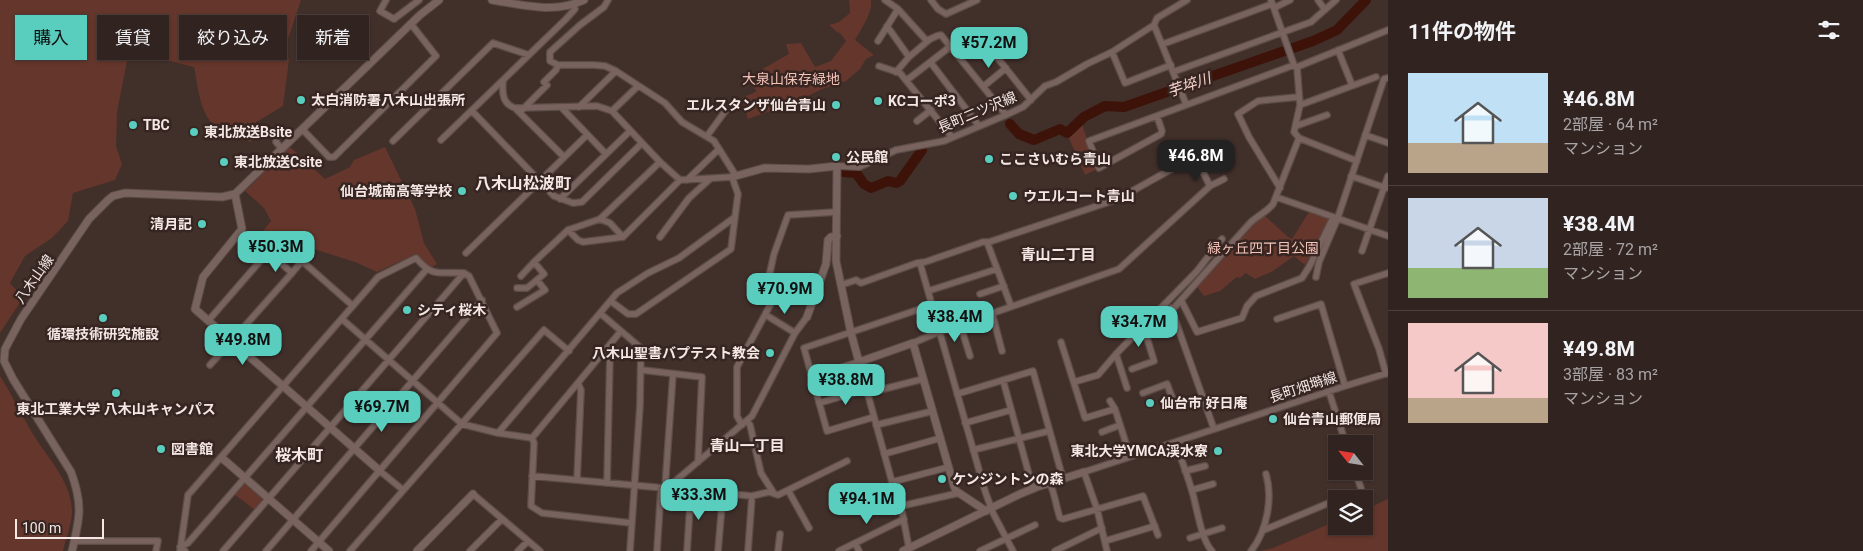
<!DOCTYPE html>
<html lang="ja">
<meta charset="utf-8">
<style>
body{margin:0;font-family:Roboto,"Noto Sans JP",sans-serif;background:#392b29;color:#f1f3f6;height:100vh;display:flex;flex-direction:column;font-size:19px;white-space:nowrap}
*{box-sizing:border-box;margin:0}
p{font-size:16px;color:#a8a4a5}
.icon{flex:none;width:28px;height:28px;fill:none;stroke:currentColor;stroke-width:2;stroke-linecap:round;stroke-linejoin:round}
.map{position:relative;flex:1;overflow:hidden}
.sheet{display:flex;flex-direction:column;background:#312320;width:475px}
.sheet>*{flex:none}
.banner{position:absolute;left:15px;top:15px;width:475px;height:45px;display:flex;gap:10px}
.needle{width:32px;rotate:300deg}
.fabs{position:absolute;left:1328px;top:435px;display:grid;gap:10px}
.fabs a{display:grid;place-items:center;width:45px;height:45px;border-radius:0px;background:#312320;box-shadow:0 1px 4px #0004,0 0 0 1px #4c403e;font-size:25px}
.scale{position:absolute;left:15px;bottom:12px;width:89px;box-sizing:border-box;padding-left:5px;border:2px solid #f4e7e4;border-top:0;font-size:14px;line-height:18px;white-space:nowrap;color:#f4e7e4;-webkit-text-stroke:4px #362521;paint-order:stroke}
.price{position:absolute;translate:-50% -42px;padding:0 11px;border-radius:10px;background:#59cebe;color:#111;font-size:16px;line-height:32px;filter:drop-shadow(0 1px 2px #0008)}
.price::after{content:'';position:absolute;left:50%;top:30px;width:15px;height:11px;margin-left:-8px;background:inherit;clip-path:polygon(0 0,100% 0,50% 100%)}
.price.selected{background:#222;color:#fff}
ul{padding:0;list-style:none}
li{display:flex;align-items:center;gap:15px;height:125px;padding:0 20px}
li+li{border-top:1px solid #4c403e}
li span{display:grid;place-items:center;flex:none;width:140px;height:100px;border-radius:0px;color:#555}
li>.icon{margin-inline-start:auto}
span .icon{width:60px;height:60px;fill:#fffc;stroke-width:1}
li b{font-size:21px}
h2{display:flex;justify-content:space-between;align-items:center;height:60px;padding:0 20px;font-size:21px}
.chip{padding:0 18px;border-radius:0px;background:#312320;box-shadow:0 1px 4px #0004,0 0 0 1px #4c403e;font-size:18px;line-height:45px}
.chip.selected{background:#59cebe;color:#111}
main{display:flex;flex:1;min-height:0}
.map>svg:first-child{display:block}
.green{fill:#64362c}
.lines{fill:none;stroke-linecap:round;stroke-linejoin:round}
.river{stroke:#3d1209;stroke-width:10}
.minor-casing{stroke:#5c4d49;stroke-width:8}
.tertiary-casing{stroke:#5c4d49;stroke-width:9}
.minor{stroke:#78635e;stroke-width:5.5}
.tertiary{stroke:#78635e;stroke-width:7}
.poi-dot{fill:#59cebe;stroke:#362521;stroke-width:2}
.labels{text-anchor:middle;dominant-baseline:central;stroke-width:5;stroke-linejoin:round;paint-order:stroke}
.park-label{font-size:14px;fill:#f5c3b8;stroke:#362521}
.poi-label{font-size:14px;font-weight:bold;fill:#f4e7e4;stroke:#362521;text-anchor:start}
.street-label{font-size:14px;fill:#f4e7e4;stroke:#362521}
.water-label{font-size:15px;font-style:italic;fill:#f5d3cb;stroke:#362521}
.neighbourhood-label{font-size:15px;font-weight:bold;fill:#f4e7e4;stroke:#362521}
.quarter-label{font-size:16px;font-weight:bold;fill:#f4e7e4;stroke:#362521}
</style>
<main>
<div class="map">
<svg width="1388" height="551" viewBox="0 0 1388 551">
<rect width="100%" height="100%" fill="#412f2a"/>
<path class="green" d="M0 0H301L285 48 289 60 283 106 255 123 252 142C243 140 234 138 226 134 199 121 199 91 194 67L135 52 127 61 117 112 116 146 122 164 115 180 73 193 68 221 52 238 25 256 10 283 23 298 0 333Z
M849 0H871C873 13 861 29 855 40L874 55 866 59 860 69 846 81 820 90 796 102 748 119 742 98 757 91 745 79 789 54 786 44 801 43 815 67 831 61 846 41 840 33 837 32 829 25 839 22 850 13Z
M1082 124 1097 169 1085 175 1068 136Z
M290 147 325 179 350 167 354 160 385 147 415 209 424 243 437 264 430 268 416 254 377 272 355 262 307 247 290 251 276 240 252 264 242 257 271 221 264 208 245 191Z
M1309 212 1327 217 1329 220 1305 265 1294 256 1273 271 1255 279 1246 273 1240 278 1237 277 1220 291 1204 296 1197 287 1260 218 1265 216 1288 237 1292 239Z
M0 376C11 393 20 412 30 429 45 456 73 481 72 514 71 526 66 539 63 551H0Z
M245 482 265 499 255 510 234 494Z
M1388 499V551H1260L1273 548 1336 521V526H1364V510Z"/>
<g class="lines">
<path class="river" d="M1010 124 1019 134 1034 140 1060 129 1067 133 1084 117 1105 106 1124 107 1313 41 1337 30 1366 0
M843 172 856 173 864 184 871 188 888 181 896 183 900 181 922 150"/>
<defs>
<path id="minor" d="M386 0 380 11 394 19 419 0
M608 0 604 7 580 25 550 52V61L558 65H594L605 66 616 71 665 103 682 122 714 141 736 176
M885 0 898 9 926 40C932 40 935 35 941 35L1006 115
M931 0 938 9 946 14 977 0
M1271 0 1294 65 1297 67 1300 105 1294 132 1299 138 1357 161
M1318 0 1325 10
M1274 8 1290 0
M1154 25 1186 104
M887 26 909 57
M878 41 898 9
M984 41 1031 100
M1163 44 1272 4
M1338 50 1352 85
M1112 52 1125 83 1171 65
M931 63 979 126
M879 66 900 73 952 137
M1297 67 1388 30
M896 72 909 57 929 40
M1173 72 1311 22 1336 0
M907 80 951 46
M984 86 1006 68
M1300 105 1376 77
M579 107 616 71
M515 108 564 157
M562 108 606 154
M523 109 547 85 544 82 556 70 558 65
M472 111 554 196 573 203 582 202 642 143
M612 111 638 86
M1157 116 1162 131 1161 134 1099 168 1089 141 1294 65
M917 121 931 110
M1296 126 1327 115
M303 130 329 157H334L436 56 411 24
M1365 135 1388 143
M707 136 726 110
M441 140 566 19 575 9 573 5
M393 141 493 43 529 55
M282 149 276 142 277 135 283 132 292 139
M1195 156 1214 145
M837 166 859 167 896 150 944 141 1006 115 1023 107 1045 86 1056 82 1087 64 1112 52 1154 25 1157 18 1187 0
M1351 176 1386 188
M687 180 719 149
M1210 186 1224 179
M1280 188 1249 137 1238 114 1258 101 1298 97
M1276 197 1388 236
M560 199 630 131
M600 219 610 223 623 237
M568 230 578 240 583 242 623 237 680 180
M660 237 689 198 710 179
M987 242 1011 306
M1362 251 1388 176
M466 253 587 135
M920 263 985 491 993 513 1013 551
M521 276 534 262
M1316 277 1319 262 1337 220 1384 79 1388 78
M841 285 856 280 861 283 917 263 925 262 983 242H989L1118 199 1195 156 1210 186 1119 269 939 332 913 343
M517 288H527L544 274 534 262 568 230 600 219 660 162
M928 291 997 269
M980 294 1004 286
M1181 300 1197 332 1242 318 1247 306 1256 296 1302 278 1309 267 1333 218
M612 302 628 314H636L731 249 735 217
M517 307 545 290 537 280
M1171 308 1214 429
M1172 310 1250 223C1257 216 1267 212 1273 204L1299 138
M992 313 1002 351
M601 314 641 348 640 405 630 551
M766 315 795 333
M342 319 462 424 498 433 617 293 648 273 679 258 735 217 738 194 732 177 680 180 660 162 612 111 597 106 515 108C503 104 502 94 503 82
M1277 319 1321 304 1345 386
M208 321 268 252 292 273 302 261 353 306
M960 324 970 356
M1061 342 1085 418 1115 409
M605 351 610 355 607 483
M1116 354 1127 388
M210 365 292 273
M1132 369 1154 361 1143 325
M642 370 702 377 698 462
M1386 374 1379 349 1354 284 1388 273
M812 376 859 362 892 482 901 506 909 548
M1003 380 1033 489
M1074 382 1098 375 1116 354 1197 271 1222 239
M1329 392 1346 444
M868 393 923 379
M1143 393 1167 384 1175 405 1203 396
M957 394 1033 371 1063 479
M1110 401 1115 409 1130 456
M819 403 867 389
M874 417 827 431 804 348 932 305
M747 421 750 425 761 473 773 492
M965 423 1011 410
M742 425 737 416V367L776 294 766 290 774 254 788 215 836 212
M876 425 933 411
M1102 432 1120 425
M498 433 532 438 534 443 531 506 542 513 631 523
M532 438 621 331
M1175 442C1181 458 1187 474 1192 491 1197 507 1201 540 1212 551
M973 450 1049 431
M884 454 941 438
M380 471 403 490
M1185 471 1205 466
M532 476 752 496 769 492 778 495 847 461
M577 480 581 390 578 383
M892 482 949 467
M1050 483C1055 495 1056 506 1060 518L1063 519 1143 496 1158 535
M665 488 673 374
M667 488 752 416 795 333 807 317
M788 490 809 528
M1192 490 1213 484
M473 494 540 551
M1341 499 1362 491 1355 471
M901 506 959 493
M1264 530 1336 500
M1190 538 1222 528
M74 541H158L156 551
M1105 541 1155 526
M855 543 859 551
M180 551 188 495 378 277 416 258C434 279 439 271 464 273
M185 551 180 547 188 543 426 270
M223 551 464 273 469 276 497 333 311 551
M266 551 482 300
M350 551 544 330 569 351
M470 551 502 519
M518 551 528 541
M657 551 661 488
M687 551 691 491
M718 551 723 493
M748 551 752 496
M778 551 780 534
M839 551 904 519
M980 551 1035 525
M1055 551 1102 528
M1107 551 1097 509 1084 472 1345 386 1388 373
M1251 551C1267 531 1273 498 1266 474"/>
<path id="tertiary" d="M492 0C523 5 554 14 584 0
M732 177 764 168 809 169 837 166 836 261 851 333 859 362 913 343 954 486 956 491 986 511
M235 194 242 229 203 277 195 309 380 471
M807 317 826 264 828 240 831 237 837 236
M222 458 329 551
M72 551C80 518 83 504 71 472L13 379 4 361 5 349 21 319 89 219 108 200 113 196 125 193 222 197 235 194 420 15 439 0
M417 551 473 494
M903 551 1020 494 1037 487 1084 472"/>
</defs>
<use href="#minor" class="minor-casing"/>
<use href="#tertiary" class="tertiary-casing"/>
<use href="#minor" class="minor"/>
<use href="#tertiary" class="tertiary"/>
</g>
<g class="poi-dot">
<circle cx="301" cy="100" r="5"/>
<circle cx="878" cy="101" r="5"/>
<circle cx="836" cy="105" r="5"/>
<circle cx="133" cy="125" r="5"/>
<circle cx="194" cy="132" r="5"/>
<circle cx="836" cy="157" r="5"/>
<circle cx="989" cy="159" r="5"/>
<circle cx="224" cy="162" r="5"/>
<circle cx="462" cy="191" r="5"/>
<circle cx="1013" cy="196" r="5"/>
<circle cx="202" cy="224" r="5"/>
<circle cx="407" cy="310" r="5"/>
<circle cx="103" cy="318" r="5"/>
<circle cx="770" cy="353" r="5"/>
<circle cx="116" cy="393" r="5"/>
<circle cx="1150" cy="403" r="5"/>
<circle cx="1273" cy="419" r="5"/>
<circle cx="161" cy="449" r="5"/>
<circle cx="1218" cy="451" r="5"/>
<circle cx="942" cy="479" r="5"/>
</g>
<g class="labels">
<g class="park-label">
<text x="791" y="79">大泉山保存緑地</text>
<text x="1263" y="248">緑ヶ丘四丁目公園</text>
</g>
<g class="poi-label">
<text x="311" y="100">太白消防署八木山出張所</text>
<text x="888" y="101">KCコーポ3</text>
<text x="826" y="105" text-anchor="end">エルスタンザ仙台青山</text>
<text x="143" y="125">TBC</text>
<text x="204" y="132">東北放送Bsite</text>
<text x="846" y="157">公民館</text>
<text x="999" y="159">ここさいむら青山</text>
<text x="234" y="162">東北放送Csite</text>
<text x="452" y="191" text-anchor="end">仙台城南高等学校</text>
<text x="1023" y="196">ウエルコート青山</text>
<text x="192" y="224" text-anchor="end">清月記</text>
<text x="417" y="310">シティ桜木</text>
<text x="103" y="334" text-anchor="middle">循環技術研究施設</text>
<text x="760" y="353" text-anchor="end">八木山聖書バプテスト教会</text>
<text x="1160" y="403">仙台市 好日庵</text>
<text x="116" y="409" text-anchor="middle">東北工業大学 八木山キャンパス</text>
<text x="1283" y="419">仙台青山郵便局</text>
<text x="171" y="449">図書館</text>
<text x="1208" y="451" text-anchor="end">東北大学YMCA渓水寮</text>
<text x="952" y="479">ケンジントンの森</text>
</g>
<g class="street-label">
<text transform="translate(977 112) rotate(-23)">長町二ツ沢線</text>
<text transform="translate(34 279) rotate(-55)">八木山線</text>
<text transform="translate(1303 387) rotate(-18)">長町畑塒線</text>
</g>
<g class="water-label">
<text transform="translate(1189 85) rotate(-19)">芋埣川</text>
</g>
<g class="neighbourhood-label">
<text x="1058" y="255">青山二丁目</text>
<text x="747" y="446">青山一丁目</text>
</g>
<g class="quarter-label">
<text x="523" y="183">八木山松波町</text>
<text x="299" y="455">桜木町</text>
</g>
</g>
</svg>
<div class="fabs">
<a><svg class="needle" viewBox="-14 -14 28 28"><path d="M0-13l5 13h-10z" fill="#e53935"/><path d="M0 13l5-13h-10z" fill="#a8a4a5"/></svg></a>
<a><svg class="icon" aria-label="layers" viewBox="0 0 24 24"><path d="M12 4l9 5-9 5-9-5zM3 14l9 5 9-5"/></svg></a>
</div>
<div class="scale">100 m</div>
<b class="price" style="left:989px;top:69px">¥57.2M</b>
<b class="price selected" style="left:1196px;top:182px">¥46.8M</b>
<b class="price" style="left:276px;top:273px">¥50.3M</b>
<b class="price" style="left:785px;top:315px">¥70.9M</b>
<b class="price" style="left:955px;top:343px">¥38.4M</b>
<b class="price" style="left:1139px;top:348px">¥34.7M</b>
<b class="price" style="left:243px;top:366px">¥49.8M</b>
<b class="price" style="left:846px;top:406px">¥38.8M</b>
<b class="price" style="left:382px;top:433px">¥69.7M</b>
<b class="price" style="left:699px;top:521px">¥33.3M</b>
<b class="price" style="left:867px;top:525px">¥94.1M</b>
<div class="banner">
<a class="chip selected">購入</a>
<a class="chip">賃貸</a>
<a class="chip">絞り込み</a>
<a class="chip">新着</a>
</div>
</div>
<section class="sheet">
<h2>11件の物件<svg class="icon" aria-label="filters" viewBox="0 0 24 24"><path d="M4 7h16M4 17h16"/><circle cx="9" cy="7" r="2"/><circle cx="15" cy="17" r="2"/></svg></h2>
<ul>
<li><span style="background:linear-gradient(#bfe0f5 70%,#b9a48a 0)"><svg class="icon" aria-label="home" viewBox="0 0 24 24"><path d="M3 11l9-7 9 7M6 9v11h12V9"/></svg></span><div><b>¥46.8M</b><p>2部屋 · 64 m²</p><p>マンション</p></div></li>
<li><span style="background:linear-gradient(#c9d6e8 70%,#8fb573 0)"><svg class="icon" aria-label="home" viewBox="0 0 24 24"><path d="M3 11l9-7 9 7M6 9v11h12V9"/></svg></span><div><b>¥38.4M</b><p>2部屋 · 72 m²</p><p>マンション</p></div></li>
<li><span style="background:linear-gradient(#f6c9c9 75%,#b9a48a 0)"><svg class="icon" aria-label="home" viewBox="0 0 24 24"><path d="M3 11l9-7 9 7M6 9v11h12V9"/></svg></span><div><b>¥49.8M</b><p>3部屋 · 83 m²</p><p>マンション</p></div></li>
</ul>
</section>
</main>
